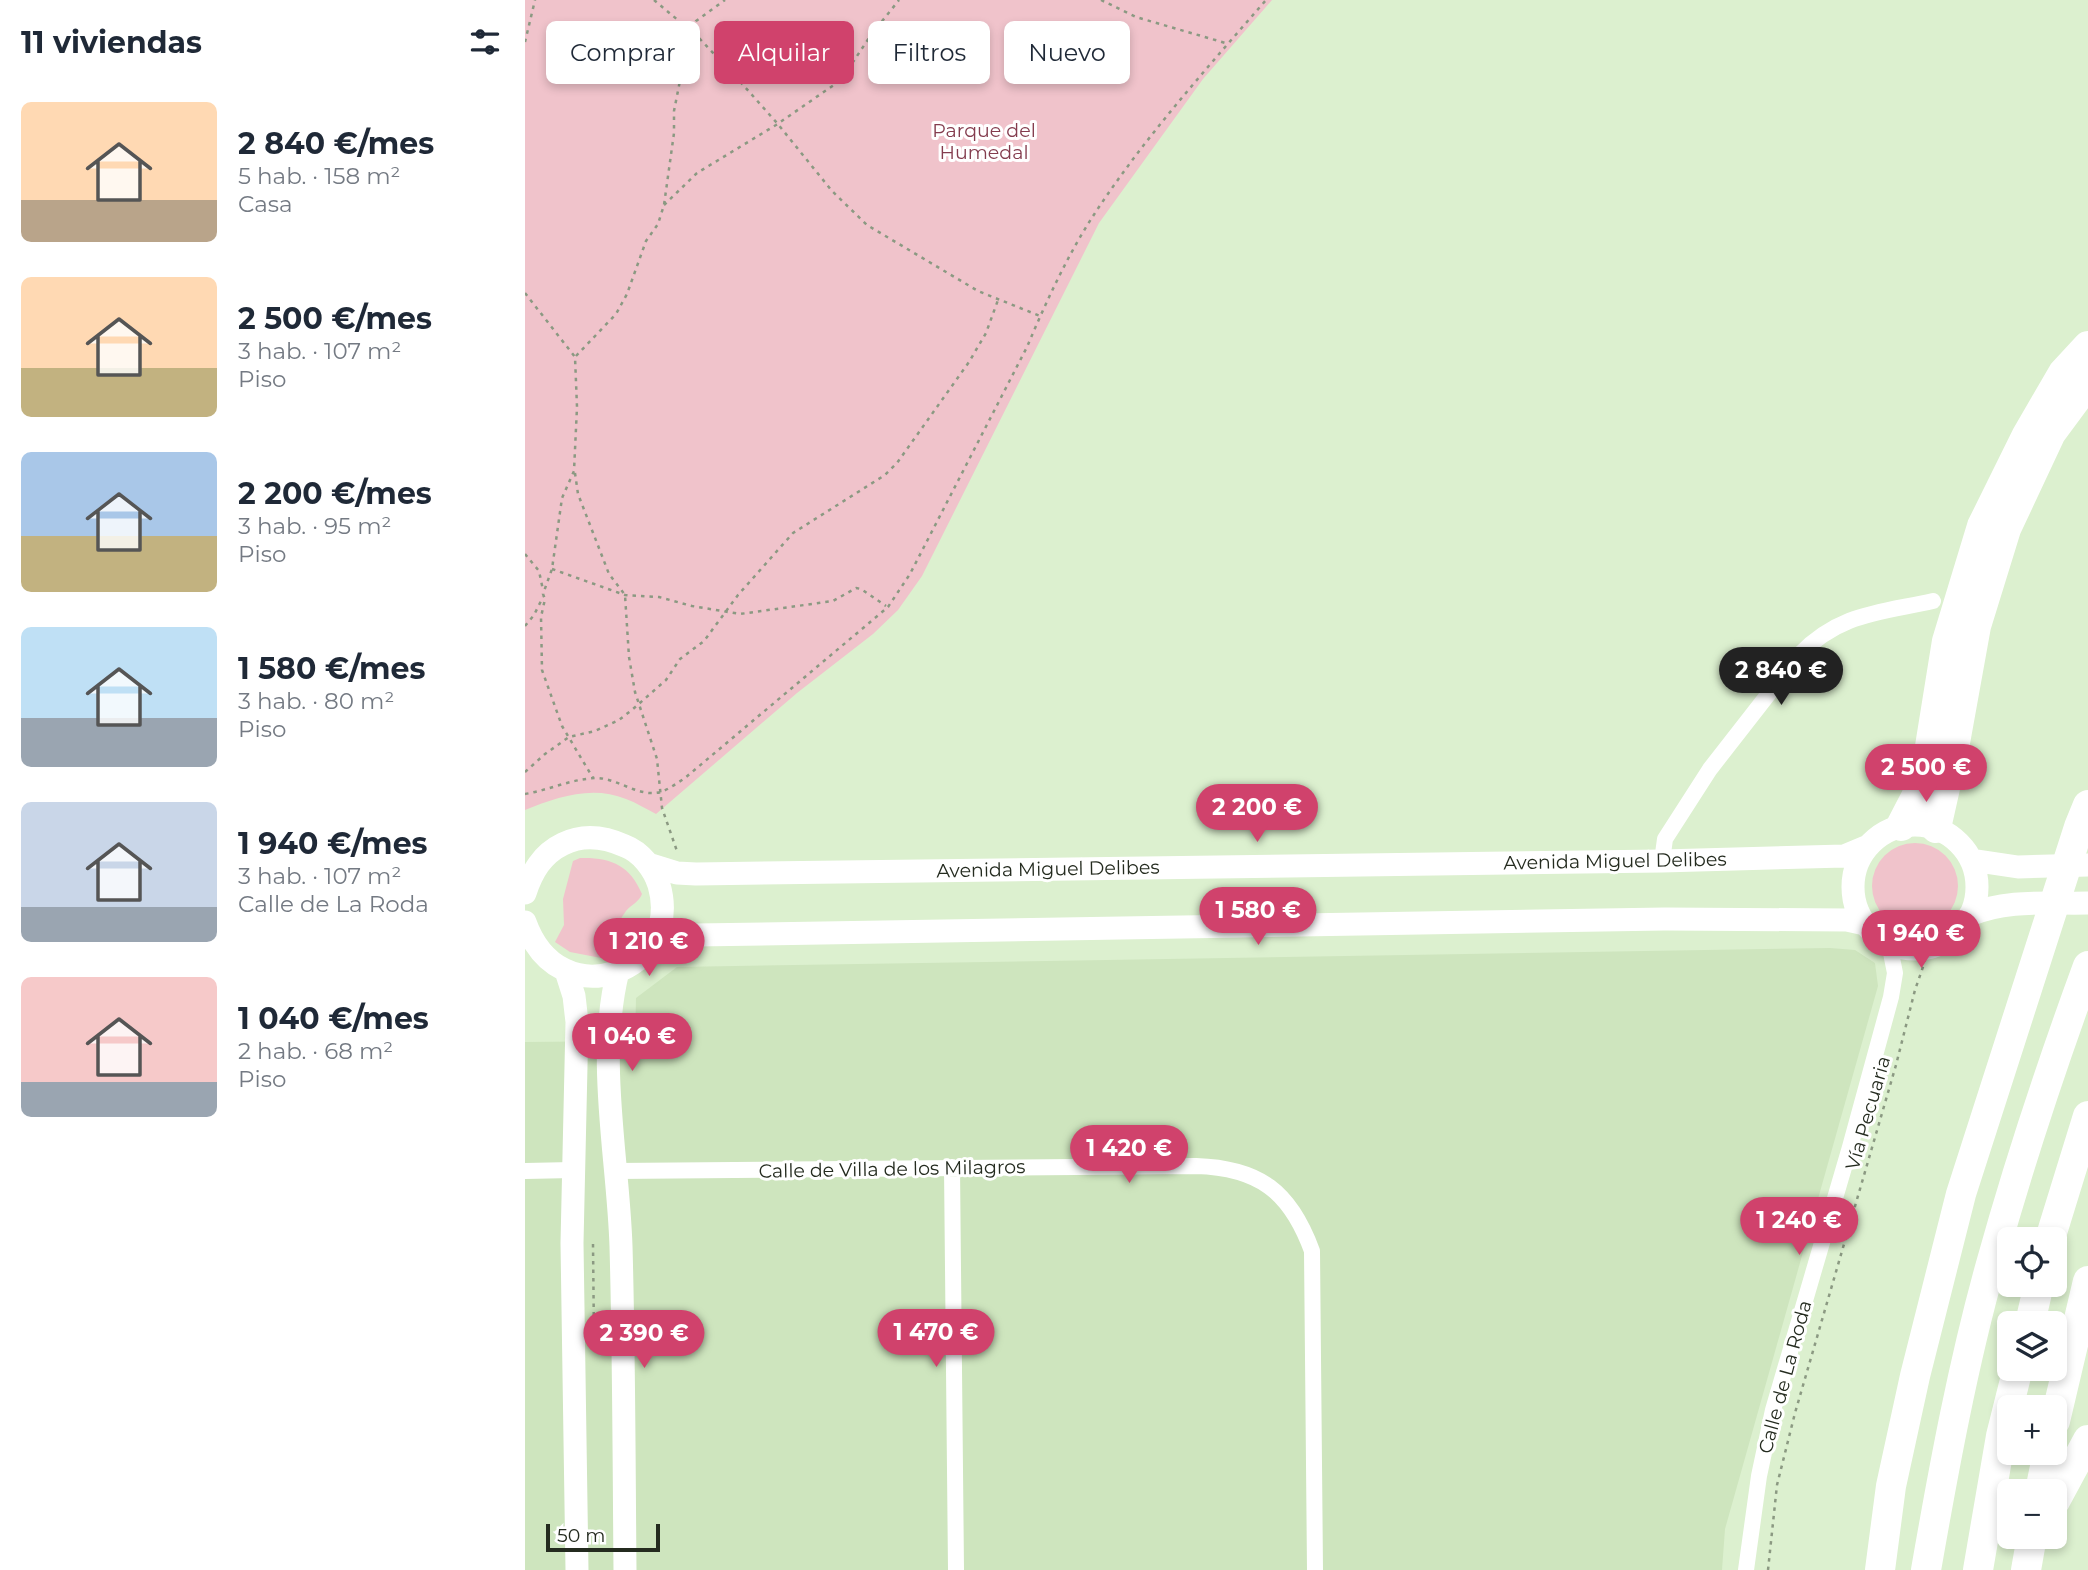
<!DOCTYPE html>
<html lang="es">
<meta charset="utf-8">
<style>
body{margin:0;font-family:Montserrat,sans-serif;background:#f6f6f7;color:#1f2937;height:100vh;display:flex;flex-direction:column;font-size:26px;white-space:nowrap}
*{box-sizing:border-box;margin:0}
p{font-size:23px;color:#747a83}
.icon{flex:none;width:38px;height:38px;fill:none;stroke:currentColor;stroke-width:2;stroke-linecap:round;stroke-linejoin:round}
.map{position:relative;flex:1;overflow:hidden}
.drawer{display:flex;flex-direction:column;background:#fff;width:525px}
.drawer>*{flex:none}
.banner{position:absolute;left:21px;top:21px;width:665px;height:63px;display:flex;gap:14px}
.buttons{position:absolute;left:1472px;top:1227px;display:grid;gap:14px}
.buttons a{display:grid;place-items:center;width:70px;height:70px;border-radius:10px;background:#fff;box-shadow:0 4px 10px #0003;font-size:35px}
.scale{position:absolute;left:21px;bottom:18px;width:114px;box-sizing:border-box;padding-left:7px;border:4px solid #242b1f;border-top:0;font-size:19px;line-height:24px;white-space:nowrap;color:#242b1f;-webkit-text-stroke:5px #fff;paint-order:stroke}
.price{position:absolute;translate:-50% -60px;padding:0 16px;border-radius:24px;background:#d0426c;color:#fff;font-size:23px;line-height:46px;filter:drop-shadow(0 2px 4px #0008)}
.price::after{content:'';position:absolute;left:50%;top:42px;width:21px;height:16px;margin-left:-10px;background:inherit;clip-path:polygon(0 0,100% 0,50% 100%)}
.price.on{background:#222;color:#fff}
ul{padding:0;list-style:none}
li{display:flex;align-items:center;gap:21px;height:175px;padding:0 21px}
li span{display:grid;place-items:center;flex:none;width:196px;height:140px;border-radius:10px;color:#555}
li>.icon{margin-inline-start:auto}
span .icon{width:84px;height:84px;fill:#fffc;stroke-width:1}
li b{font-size:30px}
h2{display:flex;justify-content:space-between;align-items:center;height:84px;padding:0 21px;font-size:30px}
.chip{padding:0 24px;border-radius:10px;background:#fff;box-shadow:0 4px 10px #0003;font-size:24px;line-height:63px}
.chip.on{background:#d0426c;color:#fff}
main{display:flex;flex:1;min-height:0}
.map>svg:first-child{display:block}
.built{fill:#cee5be}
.green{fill:#f0c3cb}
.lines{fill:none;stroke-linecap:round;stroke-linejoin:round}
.path{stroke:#8b9982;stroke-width:2.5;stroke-dasharray:3.5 5;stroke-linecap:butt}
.street{stroke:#fff;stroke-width:16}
.secondary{stroke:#fff;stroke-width:23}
.highway{stroke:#fff;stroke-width:30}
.labels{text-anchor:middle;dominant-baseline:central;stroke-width:6;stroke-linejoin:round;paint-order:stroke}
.park-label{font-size:19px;fill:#843c4e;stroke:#fff}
.street-label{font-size:19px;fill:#242b1f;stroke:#fff}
</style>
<main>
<section class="drawer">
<h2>11 viviendas<svg class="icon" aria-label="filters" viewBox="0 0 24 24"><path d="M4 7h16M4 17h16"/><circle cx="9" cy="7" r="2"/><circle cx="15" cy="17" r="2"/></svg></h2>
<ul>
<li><span style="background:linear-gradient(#ffd9b3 70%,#b9a48a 0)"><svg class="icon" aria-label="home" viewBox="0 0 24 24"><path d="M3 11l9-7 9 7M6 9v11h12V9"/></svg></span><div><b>2 840 €/mes</b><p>5 hab. · 158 m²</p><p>Casa</p></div></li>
<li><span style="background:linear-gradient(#ffd9b3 65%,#c2b280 0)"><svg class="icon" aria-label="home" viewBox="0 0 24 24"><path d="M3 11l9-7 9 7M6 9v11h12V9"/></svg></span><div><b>2 500 €/mes</b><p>3 hab. · 107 m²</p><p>Piso</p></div></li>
<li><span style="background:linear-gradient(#a9c7e8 60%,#c2b280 0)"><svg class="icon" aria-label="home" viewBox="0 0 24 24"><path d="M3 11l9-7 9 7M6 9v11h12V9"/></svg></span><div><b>2 200 €/mes</b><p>3 hab. · 95 m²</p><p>Piso</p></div></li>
<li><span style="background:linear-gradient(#bfe0f5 65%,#9aa5b1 0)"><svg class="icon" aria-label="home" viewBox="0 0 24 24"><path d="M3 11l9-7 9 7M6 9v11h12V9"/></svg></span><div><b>1 580 €/mes</b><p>3 hab. · 80 m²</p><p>Piso</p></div></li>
<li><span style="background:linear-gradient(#c9d6e8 75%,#9aa5b1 0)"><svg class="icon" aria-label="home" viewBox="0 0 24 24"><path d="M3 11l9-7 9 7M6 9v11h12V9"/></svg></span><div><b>1 940 €/mes</b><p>3 hab. · 107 m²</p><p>Calle de La Roda</p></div></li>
<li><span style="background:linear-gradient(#f6c9c9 75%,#9aa5b1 0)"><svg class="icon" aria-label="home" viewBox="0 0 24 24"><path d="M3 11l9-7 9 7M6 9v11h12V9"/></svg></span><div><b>1 040 €/mes</b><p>2 hab. · 68 m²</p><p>Piso</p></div></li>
</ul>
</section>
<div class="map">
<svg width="1563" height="1570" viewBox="0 0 1563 1570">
<rect width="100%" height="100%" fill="#dcf0cf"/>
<path class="built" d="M1305 948 1330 950 1350 963 1353 986 1200 1529 1197 1570H0V1042L110 1041 111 998 152 967Z"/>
<path class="green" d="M0 0H747L678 79 574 223 397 576 373 610 348 634 272 693 131 814C121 809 112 803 101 799 67 785 32 797 0 810Z
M1347 886a43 43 0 1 1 86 0a43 43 0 1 1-86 0Z
M55 858C85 857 105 865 117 894 114 902 107 904 101 911 90 925 88 944 76 958L45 952 30 942 39 925 38 899 48 861Z"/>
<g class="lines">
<path class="path" d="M129 0 173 37 211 77 252 123 307 191 342 225 453 291 515 316
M576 0 611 17 704 44
M0 42 10 0
M139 205 172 173 251 125 316 80 346 35 374 0
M0 293 50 357 52 407 49 471 37 498 27 569 18 594 20 599 16 617 17 670 37 726 68 778
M51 356 91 314 102 294 121 241 133 224 139 205 149 133V111L165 30 171 21 200 0
M50 473 53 494 84 574 100 595 104 657 110 692 132 759 137 808 153 854
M0 554 14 571 18 590
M27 569 100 595 134 597 167 606 215 614 308 601 331 588 336 589 361 606
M0 626 9 615 18 597
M0 772 20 754 44 737 70 731 94 720 108 709 141 680 155 659 179 641 213 595 268 533 360 475 372 463 444 362 461 333 473 300
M0 794C24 790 46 779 71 778 93 778 114 798 136 792 144 789 152 783 160 778L363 607 385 574 502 347C521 302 543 254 570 213 620 137 682 68 741 0
M68 1244 69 1339
M1243 1570 1252 1485 1270 1413 1371 1065 1390 990 1399 964 1400 948"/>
<path class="street" d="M1137 861 1140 839 1185 769 1274 655C1315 613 1354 613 1408 601
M427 1167 431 1570
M0 1171 48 1170
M91 1171 671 1166C734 1168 765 1191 787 1251L790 1570
M1221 1570 1234 1476 1248 1410 1325 1147 1366 997 1370 973 1364 943"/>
<path class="secondary" d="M1328 887a62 62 0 1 1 124 0a62 62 0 1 1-124 0Z
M1446 860 1493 867 1563 865
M123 864 152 873 171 874 1137 861 1319 856 1343 846
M0 893C7 872 17 854 38 844 58 834 80 837 100 846 116 852 129 869 134 885 159 971 35 1020 0 922
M1445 915C1481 899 1524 904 1563 903
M125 946 148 938 171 935 1140 919 1322 920 1340 924
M41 971 49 996 52 1022 47 1243 52 1570
M93 971C71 1059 93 1156 96 1246 99 1354 99 1462 100 1570"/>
<path class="highway" d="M1376 826 1391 797 1403 759 1422 641 1457 526 1502 435 1538 373 1563 346
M1411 828 1429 748 1451 626 1481 529 1526 433 1563 383
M1525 1239 1563 1116
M1505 1323 1514 1284
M1530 1421 1563 1281
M1515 1491 1523 1452
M1530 1501 1563 1440
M1355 1570 1366 1486 1390 1376 1436 1194 1554 827 1563 805
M1401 1570C1419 1467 1438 1364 1466 1264 1494 1163 1527 1064 1563 966
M1453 1570 1476 1436 1493 1368
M1501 1570 1507 1536"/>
</g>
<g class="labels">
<g class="park-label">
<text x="459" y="130">Parque del<tspan x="459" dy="22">Humedal</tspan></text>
</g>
<g class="street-label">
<text transform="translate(1090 861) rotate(-1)">Avenida Miguel Delibes</text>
<text transform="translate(523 869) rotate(-1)">Avenida Miguel Delibes</text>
<text transform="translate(1343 1113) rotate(-74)">Vía Pecuaria</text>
<text transform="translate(367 1169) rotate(-1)">Calle de Villa de los Milagros</text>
<text transform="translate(1260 1377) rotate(-75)">Calle de La Roda</text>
</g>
</g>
</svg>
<div class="buttons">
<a><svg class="icon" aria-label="locate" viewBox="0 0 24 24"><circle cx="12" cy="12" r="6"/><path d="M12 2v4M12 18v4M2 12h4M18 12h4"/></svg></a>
<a><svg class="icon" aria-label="layers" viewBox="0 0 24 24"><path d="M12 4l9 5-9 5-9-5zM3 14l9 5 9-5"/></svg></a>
<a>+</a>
<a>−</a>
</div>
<div class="scale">50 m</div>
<b class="price on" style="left:1256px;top:707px">2 840 €</b>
<b class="price" style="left:1401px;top:804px">2 500 €</b>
<b class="price" style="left:732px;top:844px">2 200 €</b>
<b class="price" style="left:733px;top:947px">1 580 €</b>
<b class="price" style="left:1396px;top:970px">1 940 €</b>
<b class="price" style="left:124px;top:978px">1 210 €</b>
<b class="price" style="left:107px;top:1073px">1 040 €</b>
<b class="price" style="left:604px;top:1185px">1 420 €</b>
<b class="price" style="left:1274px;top:1257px">1 240 €</b>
<b class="price" style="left:411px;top:1369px">1 470 €</b>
<b class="price" style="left:119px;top:1370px">2 390 €</b>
<div class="banner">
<a class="chip">Comprar</a>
<a class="chip on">Alquilar</a>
<a class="chip">Filtros</a>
<a class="chip">Nuevo</a>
</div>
</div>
</main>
